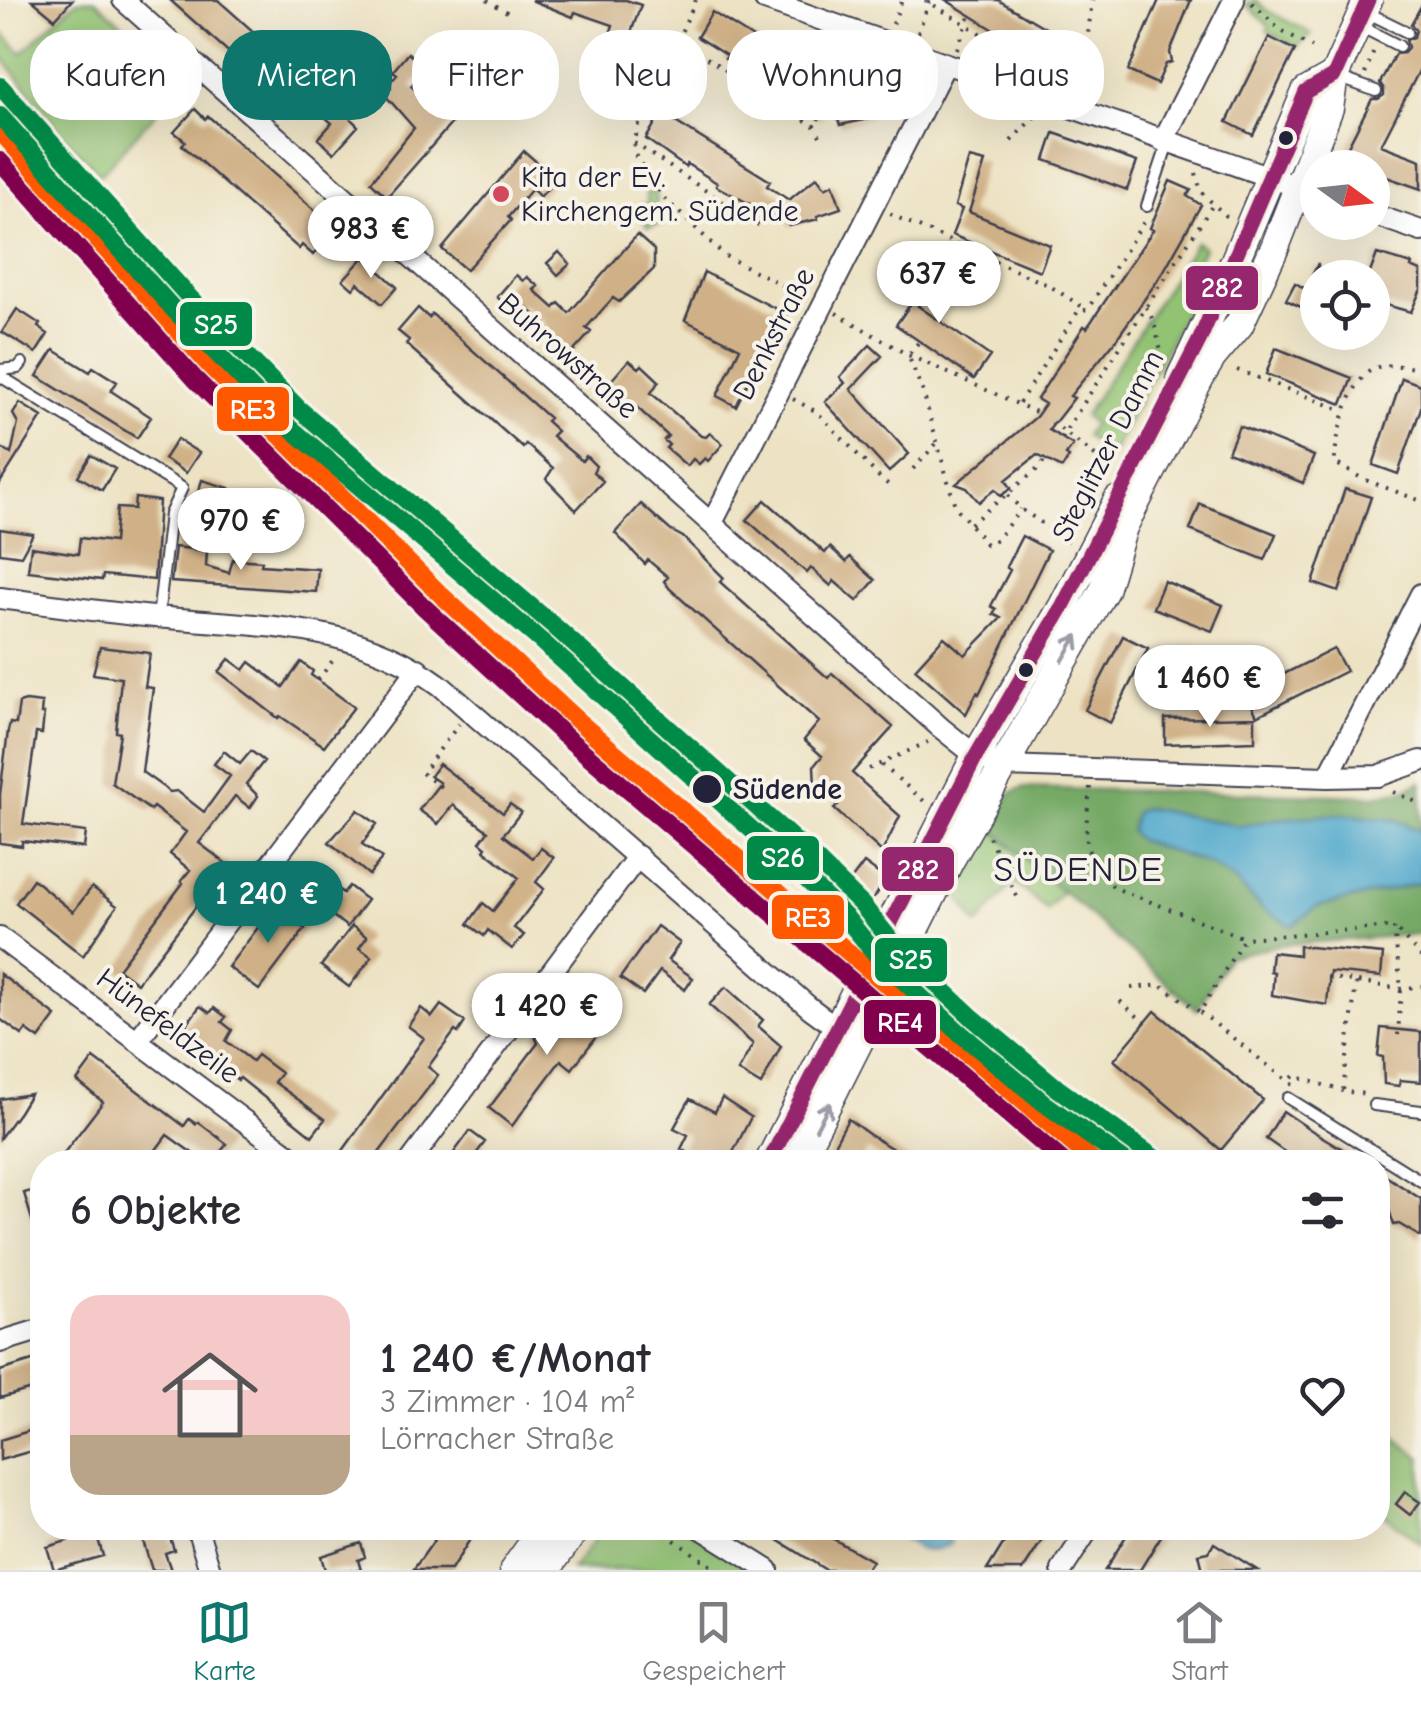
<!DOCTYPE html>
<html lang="de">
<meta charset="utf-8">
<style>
body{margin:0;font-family:"Comic Neue",sans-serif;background:#f2f2f3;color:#2b2b33;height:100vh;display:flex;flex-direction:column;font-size:38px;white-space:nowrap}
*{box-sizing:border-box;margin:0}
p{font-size:32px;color:#7c7c81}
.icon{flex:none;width:55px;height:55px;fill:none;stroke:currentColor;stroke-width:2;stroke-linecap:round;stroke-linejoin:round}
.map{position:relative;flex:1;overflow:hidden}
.sheet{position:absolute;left:30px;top:1150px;width:1360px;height:390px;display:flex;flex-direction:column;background:#fff;border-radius:40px;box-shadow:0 10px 40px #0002}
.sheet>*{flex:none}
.hud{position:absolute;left:30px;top:30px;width:1362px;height:90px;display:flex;gap:20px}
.needle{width:65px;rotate:105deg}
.fabs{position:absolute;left:1300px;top:150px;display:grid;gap:20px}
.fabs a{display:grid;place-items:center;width:90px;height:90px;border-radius:50%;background:#fff;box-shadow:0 10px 40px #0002;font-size:50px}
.price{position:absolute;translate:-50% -85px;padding:0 22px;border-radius:35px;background:#fff;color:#222;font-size:32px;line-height:65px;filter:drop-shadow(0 2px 5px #0008)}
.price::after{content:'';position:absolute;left:50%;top:60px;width:30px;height:22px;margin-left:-15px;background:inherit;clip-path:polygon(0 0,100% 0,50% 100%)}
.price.current{background:#0f766e;color:#fff}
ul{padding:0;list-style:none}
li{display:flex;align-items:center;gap:30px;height:250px;padding:0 40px}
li+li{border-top:2px solid #e1e1e2}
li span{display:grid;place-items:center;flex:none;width:280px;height:200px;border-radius:30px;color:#555}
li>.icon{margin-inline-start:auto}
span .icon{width:120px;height:120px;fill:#fffc;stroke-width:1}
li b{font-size:42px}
h2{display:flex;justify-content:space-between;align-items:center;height:120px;padding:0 40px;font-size:42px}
.tag{padding:0 35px;border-radius:40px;background:#fff;box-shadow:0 10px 40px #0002;font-size:35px;line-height:90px}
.tag.current{background:#0f766e;color:#fff}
.menu{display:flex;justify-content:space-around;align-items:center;height:140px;border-top:2px solid #e1e1e2;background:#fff;font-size:28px;color:#7c7c81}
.menu a{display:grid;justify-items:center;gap:5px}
.menu .current{color:#0f766e}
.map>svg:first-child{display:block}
.green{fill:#92c373;stroke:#5a7257;stroke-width:2.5}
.forest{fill:#75a965;stroke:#4c6650;stroke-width:2.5}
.water{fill:#4fa8cc;stroke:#386584;stroke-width:2.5}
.building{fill:#d0b187}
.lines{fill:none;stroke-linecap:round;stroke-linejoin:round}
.lane-casing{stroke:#403f50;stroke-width:14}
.street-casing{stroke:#403f50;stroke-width:24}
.secondary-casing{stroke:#403f50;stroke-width:31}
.path{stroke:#403f50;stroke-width:4;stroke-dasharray:2.5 8;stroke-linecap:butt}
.lane{stroke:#fff;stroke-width:10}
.street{stroke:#fff;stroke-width:20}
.secondary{stroke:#fff;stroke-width:28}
.bus-1-casing{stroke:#f7f3e8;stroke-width:22}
.bus-1{stroke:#95276e;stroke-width:15}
.rail-1-casing{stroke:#f7f3e8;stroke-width:25}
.rail-2-casing{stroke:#f7f3e8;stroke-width:25}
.rail-3-casing{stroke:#f7f3e8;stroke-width:25}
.rail-4-casing{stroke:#f7f3e8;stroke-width:25}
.rail-1{stroke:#ff5900;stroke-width:18}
.rail-2{stroke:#018a47;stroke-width:18}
.rail-3{stroke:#018a47;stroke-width:18}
.rail-4{stroke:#80004d;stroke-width:18}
.oneway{stroke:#9c9ca7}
.bus-dot{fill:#22223b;stroke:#f7f3e8;stroke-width:4}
.poi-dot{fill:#d1495b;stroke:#f7f3e8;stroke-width:4}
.labels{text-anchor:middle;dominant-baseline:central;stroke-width:8;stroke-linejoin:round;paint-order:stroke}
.poi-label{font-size:30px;fill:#22223b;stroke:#f7f3e8;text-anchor:start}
.street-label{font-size:30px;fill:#22223b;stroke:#f7f3e8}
.stop-label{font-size:30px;font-weight:bold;fill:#22223b;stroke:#f7f3e8;text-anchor:start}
.quarter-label{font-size:35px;letter-spacing:2.5px;fill:#22223b;stroke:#f7f3e8}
.line-badge{stroke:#f7f3e8;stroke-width:4}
.badge-label{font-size:28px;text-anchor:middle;font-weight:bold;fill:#fff}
</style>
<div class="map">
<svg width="1421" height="1570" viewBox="0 0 1421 1570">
<rect width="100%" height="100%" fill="#f7f3e8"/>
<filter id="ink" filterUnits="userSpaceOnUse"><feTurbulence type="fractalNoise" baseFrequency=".01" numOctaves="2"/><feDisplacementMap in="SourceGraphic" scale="20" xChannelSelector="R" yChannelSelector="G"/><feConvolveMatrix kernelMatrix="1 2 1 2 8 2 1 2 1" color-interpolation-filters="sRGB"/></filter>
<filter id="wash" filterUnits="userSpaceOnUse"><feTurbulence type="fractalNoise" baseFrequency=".0048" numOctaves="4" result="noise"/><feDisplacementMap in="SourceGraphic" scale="40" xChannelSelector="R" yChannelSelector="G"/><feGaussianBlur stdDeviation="2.25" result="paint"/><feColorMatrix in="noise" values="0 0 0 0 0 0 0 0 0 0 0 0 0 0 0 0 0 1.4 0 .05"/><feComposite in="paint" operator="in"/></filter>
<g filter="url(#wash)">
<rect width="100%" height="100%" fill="#ede3c4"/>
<path class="green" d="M77 0H95L185 80 100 175 62 134 0 54V30L22 53Z
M1255 0 1266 10 1312 34 1297 47 1267 31 1269 26 1246 4Z
M655 191 657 202 655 203 662 224 647 227 638 206 648 203 646 193Z
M1196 242 1204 248 1187 283 1197 289 1111 456 1085 436 1093 423 1084 416Z
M990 827 1062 892 1047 910 1014 882 978 925 975 922 953 887Z
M1378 1427 1421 1457V1544L1378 1510Z
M603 1528H687L755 1570H572Z"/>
<path class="forest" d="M1421 781V831L1396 820 1278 819 1240 826 1145 808 1138 840 1210 865 1234 880 1263 909 1316 907 1421 883V934L1278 945 1228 957 1197 1010 990 827 1009 794 1022 788 1375 796 1404 790Z"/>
<path class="water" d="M1145 808 1240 826 1277 819 1338 814 1396 820 1421 831V883L1316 907 1292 926 1263 909 1234 880 1210 865 1138 840 1130 831 1135 812Z
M893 1528H951L950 1544C928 1559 908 1547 893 1528Z"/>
<g id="blocks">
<path class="building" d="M32 0H72L55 19Z
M170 0H218L255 33 234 57Z
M531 0H626L641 5 624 52 606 46 613 25 575 12 573 17Z
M946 0H998L1081 49 1065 74Z
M1159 0H1191L1170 52 1172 62 1166 64 1157 84 1128 71Z
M1421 6V67L1381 145 1421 160V189L1372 172V168H1368L1370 162 1346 150 1372 99H1378L1384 95V89L1380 83 1395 54 1404 53 1408 47 1406 40 1414 37 1416 30 1411 24Z
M712 12 821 81 818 86 841 100 869 76 876 87 884 84 886 88 893 109 869 116V119L840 125 833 105 819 119 808 111 809 109 779 90 777 92 766 85 768 82 738 63 736 66 725 59 727 56 697 37Z
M1269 37 1295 50 1253 135 1227 122Z
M285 45 348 101 341 109 358 126 334 153 318 139 332 123 267 66Z
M465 52 500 64 495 79 460 67Z
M408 53 426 69 411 86 451 124 387 197 371 182 414 128 385 95 391 88 387 85 397 74 393 71Z
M195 109 205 119 208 116 325 219 322 222 333 232 313 255 302 245 299 249 182 145 185 141 174 132Z
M661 113 770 181 767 186 789 200 817 177 825 188 833 184 841 208 817 216 818 219 789 226 782 207 769 220 757 212 759 209 716 186 717 183 687 164 685 167 646 139Z
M1054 133 1137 162 1127 190 1045 160Z
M524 151 556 179 540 197 532 189 508 217 511 220 466 270 442 249Z
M969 158 985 162 969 212 1050 245 1040 271 952 235 962 209 955 206Z
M1170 181 1191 190 1187 196 1201 205 1162 274 1115 341 1070 396 1074 398 1049 430 1073 445 1066 455 1069 457 1062 468 1037 455 1006 480 1011 488 1001 496 995 489 979 502 967 488 956 484 1036 417 1045 404 1037 399 1084 326 1087 328 1153 230 1150 228Z
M637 235 654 250V269L619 302 613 298 586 328 591 332 571 354 542 328 546 324 522 304 514 313 497 297 516 275 523 281 527 277 538 286 534 290 554 308 559 303 569 313Z
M559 252 570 264 558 275 547 263Z
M931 254 945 262 918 306 990 356 974 379 896 325 912 302 905 297Z
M1377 254 1412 264 1411 267 1421 271V289L1411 312 1375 302 1372 278H1368Z
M364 257 397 287 382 304 358 283 353 289 343 280Z
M1318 263V315L1286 300 1295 283 1306 289Z
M704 272 788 315 766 347 736 406 717 396 740 348 685 320Z
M418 308 429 318 432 314 549 418 546 421 557 431 552 436 582 461 586 456 596 466 593 472 603 481 576 510 546 479 553 468 526 444 523 448 406 344 409 340 398 331Z
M17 309 40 324 38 327 48 334 36 353 2 332Z
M870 345 882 356 851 389 909 454 889 472 825 402 845 383 840 377Z
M1276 348 1352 378 1342 404 1266 374Z
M54 350 90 372 93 367 117 382 111 391 151 417 137 438 37 376Z
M629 360 639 368 642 365 659 381 651 393 701 436 706 437 710 433 723 444 708 461 705 458 699 464 693 459 687 466 666 448 669 445 664 440 668 436 630 401H619L616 389 609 383Z
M1402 378 1421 385V408L1398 474 1373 465Z
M20 403 42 417 0 483V447L11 454 18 423 13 414Z
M1239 426 1314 456 1303 483 1228 452Z
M177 439 199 453 186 473 164 459Z
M91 455 115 469 102 490 78 476Z
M202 480 229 488 219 524 191 516Z
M1345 489 1371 497 1339 592 1313 583Z
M135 498 159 501 154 580 103 575 102 580 28 571 31 547 78 554 80 538 114 542 117 508 134 509Z
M765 500 825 553 830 547 846 562 850 557 875 580 857 601 834 581 831 586 811 568 807 573 747 520Z
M641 504 670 530 683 537 724 578 720 582 794 648 828 678 832 673 893 727 852 773 900 816 882 852 834 809 838 805 815 785 814 766 822 756 804 740 819 722 670 589 664 581 668 577 648 560 645 564 615 533Z
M1200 504 1276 534 1265 560 1190 530Z
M0 529 33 534 21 556 0 553Z
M1022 536 1049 550 979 694 977 692 966 714 915 669 944 637 965 655 1001 618 993 614 996 609 991 606 1010 570 1006 567Z
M175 547 207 551 206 566 229 573 233 559 262 561 261 565 318 569 316 592 171 582Z
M1164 581 1223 605 1212 631 1153 608Z
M1123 636 1148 648 1110 723 1085 710Z
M100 647 150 653 145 687 153 688 142 772 170 792 177 791 204 812 230 776 214 764 224 751 240 764 251 751 264 761 246 784 258 796 250 808 235 796 199 843 228 865 137 983 118 969 183 883 181 881 190 870 170 854 186 832 153 807 150 810 112 783 120 733 116 732 121 678 93 674Z
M1334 649 1346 671 1257 716 1246 693Z
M229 659 244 670 250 662 283 687 301 662 313 671 311 675 354 707 324 746 280 716 278 718 219 672Z
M26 701 42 703 41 714H44L42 734 36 733 23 824 86 832 84 848 22 841V846L0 843V794L8 731 10 723 16 724 19 703Z
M644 710 813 859 794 880 625 731Z
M1255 717V741L1165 744V719Z
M439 764 503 813 510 804 521 812 503 835 533 858 541 848 554 858 536 882 544 889 514 928 524 935 512 949 488 930 484 936 468 924 483 903 493 911 519 878 484 850 486 847 480 842 488 831 453 805 438 824 419 810 440 783 430 776Z
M358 810 377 824 362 844 382 858 369 875 329 842Z
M864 863 886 879 875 897 870 901 867 899 851 918 834 903Z
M314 872 343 893 349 886 367 900 347 927 315 902 320 895 305 884Z
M33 879 73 912 92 887 117 906 83 956 16 903Z
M279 900 297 913 292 919 305 929 259 990 228 967Z
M352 926 367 937 359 948 372 957 349 987 321 966Z
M657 926 680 943 668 960 693 978 685 990 660 971 643 994 620 978Z
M1299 946 1383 954 1381 977 1330 972 1327 1005 1272 995 1274 972 1270 971 1272 952 1299 955Z
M0 974 56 1016 39 1039 26 1030 22 1035 0 1019Z
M726 987 763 1020 758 1026 781 1046 761 1085 738 1071 753 1044 709 1005Z
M576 998 588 1007 582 1014 602 1029 572 1069 561 1060 512 1126 489 1108 538 1043 535 1036 547 1021 563 1003 570 1005Z
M441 1005 465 1022 458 1033 455 1031 428 1067 438 1075 372 1162H356L342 1152 424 1038 408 1026 421 1008 432 1017Z
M200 1006 210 1013 214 1008 226 1017 222 1022 232 1030 226 1041 252 1061 257 1055 281 1073 274 1082 325 1119 312 1136 240 1078 238 1080 178 1036Z
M1155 1011 1263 1100 1221 1150 1114 1060Z
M1381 1028 1421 1032V1082L1400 1080 1399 1086 1384 1084 1383 1057 1378 1056Z
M94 1058 184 1126 189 1119 196 1124 198 1122 227 1144 212 1162H205L167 1135 147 1162H122L105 1150 95 1162H57L103 1102 77 1081Z
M30 1094 19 1112 0 1138V1099Z
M722 1098 751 1117 728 1162H704L681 1149 688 1135 674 1128 690 1099 715 1112Z
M1283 1111 1311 1130 1364 1162H1299L1266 1139Z
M848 1119 870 1135 914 1162H887L868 1150 860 1162H825Z
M470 1131 485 1142 470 1162H447Z
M1378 1171 1421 1199V1237L1399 1224 1394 1225 1388 1207 1378 1209Z
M42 1188V1242L39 1243 24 1193Z
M42 1358V1386L0 1398V1371Z
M42 1427V1448L0 1460V1440Z
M1405 1492 1420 1502 1410 1515 1396 1504Z
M139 1528H167L174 1550 165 1553 171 1570H152Z
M443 1528H477L451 1570H413Z
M759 1528H814L872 1561 866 1570H826Z
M1013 1528H1050L1023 1570H987Z
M1131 1528H1166L1140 1570H1105Z
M96 1532 103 1556 54 1570 47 1547Z
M361 1543 365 1557 358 1560 361 1570H325L321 1556Z
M1214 1543 1257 1570H1203L1199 1554 1209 1552Z"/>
</g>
</g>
<g filter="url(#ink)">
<use href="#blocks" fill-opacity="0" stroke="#403f50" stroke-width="2.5"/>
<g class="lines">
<defs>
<path id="lane" d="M1364 11 1407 32
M1358 25 1399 46
M1335 76 1376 91
M1147 206 1168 143
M0 370 18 368 22 363
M0 376 182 488 170 514 158 618
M1288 1098 1421 1181
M1374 1105 1421 1111"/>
<path id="street" d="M123 0 941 728 976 756 1003 766 1328 777 1378 776 1421 761
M765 0 1318 194
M1163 141 1234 0
M1372 214 1421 231
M712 523 945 65
M0 598C56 605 112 614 168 618 267 627 357 624 440 685L810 1008 848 1036
M1328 777 1421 594
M0 938 299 1162
M137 1041 418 669
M410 1162 638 856
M0 1342 42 1329
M197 1528 210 1570
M701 1528 768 1570
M1062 1570 1089 1528"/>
<path id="secondary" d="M1181 377 1225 284 1306 92 1334 76
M769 1162 976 756 1063 606 1118 500
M798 1162 950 860 1104 590 1123 527 1200 377 1212 357 1239 325 1275 247 1329 108 1334 76 1368 0
M514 1570 544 1528
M546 1570 576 1528"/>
</defs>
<use href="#lane" class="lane-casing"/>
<use href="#street" class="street-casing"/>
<use href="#secondary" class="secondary-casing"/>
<path class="path" d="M487 0 507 12
M696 0 641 118 634 143 636 157 663 197 725 256 806 297
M925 0 1043 70 1067 81
M1252 3 1279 29 1312 47
M893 24 902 0
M918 33 930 0
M680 41 814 126 820 136
M957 49 970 16
M998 64 1009 40
M1365 74 1374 50
M1067 80 1087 43 1092 0
M1011 141 1036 115
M634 143 765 230
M1196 173 1201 192 1227 217
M890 214 1050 286 1087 310
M1146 307 1154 322 1163 360
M836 313 908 355 1038 413
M918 343 908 355 923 392 955 506 986 544 996 540 1021 509
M1421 369C1406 367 1388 362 1373 369 1350 381 1334 439 1335 463L1363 479 1421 501
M1237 370 1345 411
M793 399 817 412 881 479 893 488
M1019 403 1079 310H1087L1145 220
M1052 422 1109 467
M1061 438 1214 203
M913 469 937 443
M1008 495 1021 509 1070 542
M970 524 1039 468 1046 458
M318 680 336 656
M882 765 924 801
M869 769 928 742
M441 787 422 773 459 724
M1090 787C1086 832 1078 856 1115 888L1244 938
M1393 792 1421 804
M989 837 1020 903
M803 854 788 870 844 918 848 913
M795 863 804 870
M879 874 882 869 890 876
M1327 977 1401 989 1421 986
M1356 983 1343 1091 1365 1094
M1131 988 1161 985 1200 1012 1244 938 1394 927
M1120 1001 1145 1023
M1200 1012 1294 1086
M1398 1035 1401 989 1394 927 1421 957
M1292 1078 1294 1076 1343 1091
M657 1528 717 1570"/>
<use href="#lane" class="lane"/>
<use href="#street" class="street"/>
<use href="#secondary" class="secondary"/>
<defs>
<path id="bus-1" d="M769 1162 976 756 1063 606 1200 339 1306 92 1334 76 1368 0"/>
</defs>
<use href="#bus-1" class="bus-1-casing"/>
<use href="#bus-1" class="bus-1"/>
<defs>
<path id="rail-1" d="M0 131 209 365 438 592 578 721 1094 1162"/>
<path id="rail-2" d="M0 86 190 298 299 409 554 626 814 858 862 905 893 943 973 1018 1057 1088 1160 1162"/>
<path id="rail-3" d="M0 116 175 311 286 424 541 641 800 873 847 919 879 958 960 1033 1044 1103 1126 1162"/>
<path id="rail-4" d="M0 161 195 379 424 607 565 736 1064 1162"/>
</defs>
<use href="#rail-1" class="rail-1-casing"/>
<use href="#rail-2" class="rail-2-casing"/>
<use href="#rail-3" class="rail-3-casing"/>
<use href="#rail-4" class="rail-4-casing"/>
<use href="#rail-1" class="rail-1"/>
<use href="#rail-2" class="rail-2"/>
<use href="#rail-3" class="rail-3"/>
<use href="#rail-4" class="rail-4"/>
</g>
<defs><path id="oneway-shaft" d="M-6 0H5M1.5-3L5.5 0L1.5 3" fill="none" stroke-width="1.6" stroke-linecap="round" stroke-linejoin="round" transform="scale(2.5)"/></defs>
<g class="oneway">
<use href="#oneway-shaft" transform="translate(1070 648) rotate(-60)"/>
<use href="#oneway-shaft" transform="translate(823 1116) rotate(-62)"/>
</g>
</g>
<g class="bus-dot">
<circle cx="1286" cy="138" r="9"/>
<circle cx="1026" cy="670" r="9"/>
<circle cx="707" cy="789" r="16"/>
</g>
<circle class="poi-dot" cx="501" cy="194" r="10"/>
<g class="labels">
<g class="poi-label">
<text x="521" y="177">Kita der Ev.<tspan x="521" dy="34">Kirchengem. Südende</tspan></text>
</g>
<g class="street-label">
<text transform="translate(774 334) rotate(-63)">Denkstraße</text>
<text transform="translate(568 356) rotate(41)">Buhrowstraße</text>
<text transform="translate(1108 446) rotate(-63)">Steglitzer Damm</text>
<text transform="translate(168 1026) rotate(37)">Hünefeldzeile</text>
</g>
<g class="stop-label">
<text x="733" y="789">Südende</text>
</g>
<g class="quarter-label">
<text x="1079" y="869">SÜDENDE</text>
</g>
</g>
<g class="line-badge">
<rect x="1184" y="264" width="76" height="48" rx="10" fill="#95276e"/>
<rect x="178" y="300" width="76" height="48" rx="10" fill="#018a47"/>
<rect x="215" y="385" width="76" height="48" rx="10" fill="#ff5900"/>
<rect x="745" y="834" width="76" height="48" rx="10" fill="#018a47"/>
<rect x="880" y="845" width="76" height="48" rx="10" fill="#95276e"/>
<rect x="770" y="893" width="76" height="48" rx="10" fill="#ff5900"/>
<rect x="873" y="936" width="76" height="48" rx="10" fill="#018a47"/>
<rect x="862" y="998" width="76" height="48" rx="10" fill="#80004d"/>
</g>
<g class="badge-label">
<text x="1222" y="297">282</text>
<text x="216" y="334">S25</text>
<text x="253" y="419">RE3</text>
<text x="783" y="867">S26</text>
<text x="918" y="879">282</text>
<text x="808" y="927">RE3</text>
<text x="911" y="969">S25</text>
<text x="900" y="1032">RE4</text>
</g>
</svg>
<div class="fabs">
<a><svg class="needle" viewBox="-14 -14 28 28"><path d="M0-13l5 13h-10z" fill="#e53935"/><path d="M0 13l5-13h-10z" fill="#7c7c81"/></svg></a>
<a><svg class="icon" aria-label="locate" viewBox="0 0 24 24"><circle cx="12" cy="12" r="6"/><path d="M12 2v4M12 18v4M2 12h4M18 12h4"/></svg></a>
</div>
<b class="price" style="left:371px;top:281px">983 €</b>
<b class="price" style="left:939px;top:326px">637 €</b>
<b class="price" style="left:241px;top:573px">970 €</b>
<b class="price" style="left:1210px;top:730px">1 460 €</b>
<b class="price current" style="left:268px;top:946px">1 240 €</b>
<b class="price" style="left:547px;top:1058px">1 420 €</b>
<div class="hud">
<a class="tag">Kaufen</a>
<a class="tag current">Mieten</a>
<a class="tag">Filter</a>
<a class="tag">Neu</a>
<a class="tag">Wohnung</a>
<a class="tag">Haus</a>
</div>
<section class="sheet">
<h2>6 Objekte<svg class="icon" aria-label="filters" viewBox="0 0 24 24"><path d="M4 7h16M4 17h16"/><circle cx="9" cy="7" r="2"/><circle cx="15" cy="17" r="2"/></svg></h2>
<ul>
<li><span style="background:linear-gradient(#f6c9c9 70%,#b9a48a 0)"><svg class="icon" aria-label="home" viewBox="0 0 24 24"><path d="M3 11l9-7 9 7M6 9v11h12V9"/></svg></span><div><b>1 240 €/Monat</b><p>3 Zimmer · 104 m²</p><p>Lörracher Straße</p></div><svg class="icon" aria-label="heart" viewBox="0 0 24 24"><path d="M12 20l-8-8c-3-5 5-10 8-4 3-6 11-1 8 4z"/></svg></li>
</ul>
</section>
</div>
<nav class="menu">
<a class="current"><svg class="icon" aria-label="map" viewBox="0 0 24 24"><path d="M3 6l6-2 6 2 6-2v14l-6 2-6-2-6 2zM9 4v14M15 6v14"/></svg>Karte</a>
<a><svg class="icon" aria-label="saved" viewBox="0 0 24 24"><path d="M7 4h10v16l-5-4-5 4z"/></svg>Gespeichert</a>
<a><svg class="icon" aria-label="home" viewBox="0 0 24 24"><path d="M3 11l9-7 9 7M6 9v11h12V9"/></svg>Start</a>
</nav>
